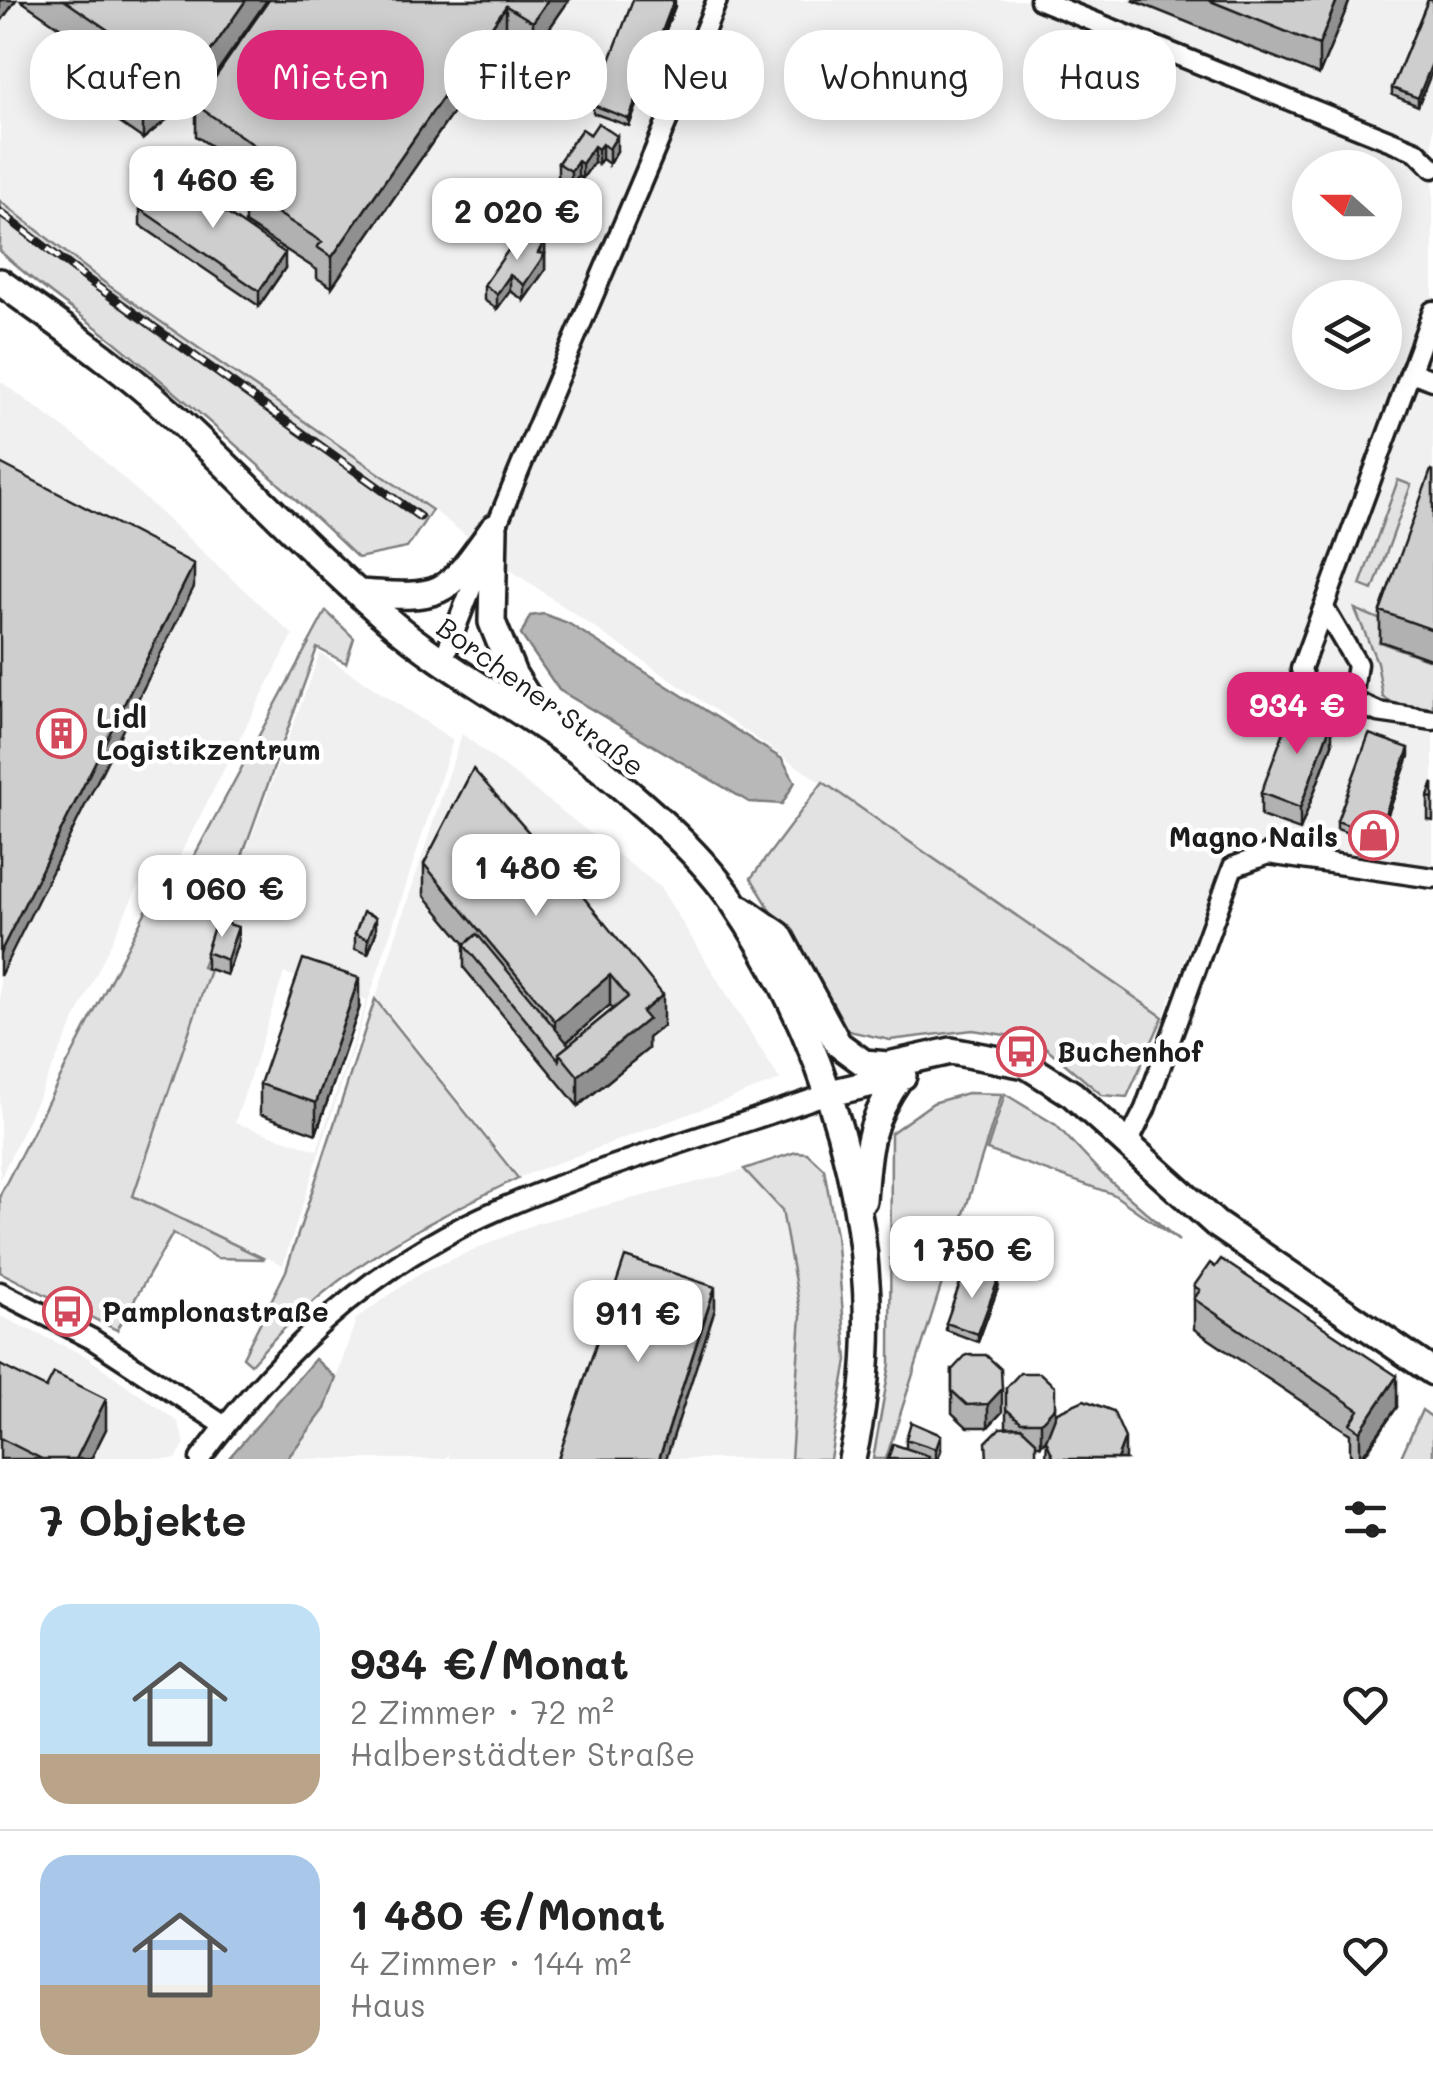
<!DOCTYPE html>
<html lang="de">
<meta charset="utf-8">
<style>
body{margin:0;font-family:Mali,sans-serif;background:#f6f6f6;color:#222;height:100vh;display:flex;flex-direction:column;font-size:38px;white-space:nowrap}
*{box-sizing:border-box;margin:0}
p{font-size:32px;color:#767676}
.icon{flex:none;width:55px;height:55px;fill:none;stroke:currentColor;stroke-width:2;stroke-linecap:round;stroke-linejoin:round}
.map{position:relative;height:1459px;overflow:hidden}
.drawer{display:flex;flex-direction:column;background:#fff;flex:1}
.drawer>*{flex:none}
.hud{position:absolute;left:30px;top:30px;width:1375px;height:90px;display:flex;gap:20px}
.needle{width:65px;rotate:291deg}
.tools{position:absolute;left:1292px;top:150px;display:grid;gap:20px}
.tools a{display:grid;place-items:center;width:110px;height:110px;border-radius:50%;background:#fff;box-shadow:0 5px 25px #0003;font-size:50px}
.price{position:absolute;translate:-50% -85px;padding:0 22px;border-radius:20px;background:#fff;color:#222;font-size:32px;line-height:65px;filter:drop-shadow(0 2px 5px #0008)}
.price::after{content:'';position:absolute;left:50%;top:60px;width:30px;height:22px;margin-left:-15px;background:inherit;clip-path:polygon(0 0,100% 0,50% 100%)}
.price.on{background:#db2777;color:#fff}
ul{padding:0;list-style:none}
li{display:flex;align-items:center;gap:30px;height:250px;padding:0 40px}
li+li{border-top:2px solid #e0e0e0}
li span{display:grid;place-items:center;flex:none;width:280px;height:200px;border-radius:30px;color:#555}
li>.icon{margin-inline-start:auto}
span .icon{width:120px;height:120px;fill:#fffc;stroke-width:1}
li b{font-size:42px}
h2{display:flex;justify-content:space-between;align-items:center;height:120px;padding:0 40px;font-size:42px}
.pill{padding:0 35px;border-radius:40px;background:#fff;box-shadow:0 5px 25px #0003;font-size:35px;line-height:90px}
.pill.on{background:#db2777;color:#fff}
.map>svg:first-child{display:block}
.built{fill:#f0f0f0;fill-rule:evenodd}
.green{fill:#e2e2e2;stroke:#7f7f7f;stroke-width:2.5}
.water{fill:#b8b8b8;stroke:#7a7a7a;stroke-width:2.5}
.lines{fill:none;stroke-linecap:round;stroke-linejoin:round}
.minor-casing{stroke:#1c1c1c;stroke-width:25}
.secondary-casing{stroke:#1c1c1c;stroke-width:32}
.minor{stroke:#fff;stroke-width:18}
.secondary{stroke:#fff;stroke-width:25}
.rail-casing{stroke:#1c1c1c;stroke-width:9}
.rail{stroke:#fff;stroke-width:5;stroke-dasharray:15;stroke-linecap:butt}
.wall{fill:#b1b1b1;stroke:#1c1c1c;stroke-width:2.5;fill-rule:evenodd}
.shaded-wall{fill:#909090;stroke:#1c1c1c;stroke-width:2.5}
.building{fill:#cecece;stroke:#1c1c1c;stroke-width:2.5}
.labels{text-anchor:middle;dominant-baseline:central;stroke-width:9;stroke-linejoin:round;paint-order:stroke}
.street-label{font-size:28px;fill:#1c1c1c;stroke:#fff}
.poi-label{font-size:28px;font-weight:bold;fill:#1c1c1c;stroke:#fff;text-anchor:start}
</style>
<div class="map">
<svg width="1433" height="1459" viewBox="0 0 1433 1459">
<rect width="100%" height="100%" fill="#fff"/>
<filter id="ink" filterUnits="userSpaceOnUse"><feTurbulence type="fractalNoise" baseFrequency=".01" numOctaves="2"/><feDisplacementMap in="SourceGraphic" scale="20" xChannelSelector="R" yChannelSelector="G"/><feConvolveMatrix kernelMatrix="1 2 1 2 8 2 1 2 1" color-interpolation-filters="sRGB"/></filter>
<g filter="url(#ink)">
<path class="built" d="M0 0H1433V866L1231 838 1163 1017 509 569 432 509 105 282 0 200ZM1310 168H1385V242H1310ZM1310 298H1385V372H1310Z
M0 381 86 444 293 635 176 863 144 873 0 1179Z
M320 653 453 740 283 1265 134 1196 211 971 203 967ZM284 973 367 1000 317 1150 235 1123Z
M462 734 660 887 780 1080 520 1177 376 997Z
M744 1170 782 1211 801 1316 790 1459H449V1453L446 1459H288L326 1409 356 1319 420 1273 537 1223Z
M0 1316 84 1355 178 1422 185 1444 176 1459H0Z"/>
<path class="green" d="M0 201 105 283 432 510 407 548 358 558C279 482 199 411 115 342 77 311 35 285 0 251Z
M1398 480 1411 485 1373 590 1360 585Z
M1355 609 1386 622 1379 642 1433 661V708L1417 706 1410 712 1383 697 1377 662Z
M326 611 354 638 346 663 317 648 202 967 210 970 133 1196 265 1259 217 1258 173 1233 117 1330 0 1272V1195L166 872 186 871Z
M823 782 1163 1017 1127 1097 1102 1095 1037 1040 973 1030 890 1040 844 1030 751 878Z
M375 999 518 1178C410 1231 331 1271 251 1364L243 1357 286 1271Z
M967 1093 1002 1094 886 1459H873L890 1364 891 1133 933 1103Z
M1005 1094 1056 1125 1100 1172 1179 1241 1113 1194 987 1150Z
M796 1152 807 1153 824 1169 836 1235 847 1360 830 1459H791L801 1315 782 1210 744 1169Z
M1422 1410 1433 1418V1459H1400Z"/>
<path class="water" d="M544 614 568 623 782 759 795 782 782 804 749 802 559 690 521 635 530 616Z
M315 1359 336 1378 325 1409 287 1459H228Z"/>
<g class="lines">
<defs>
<path id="minor" d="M1040 0 1416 151 1433 168
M1411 372 1433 380
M1324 608 1357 664 1353 692C1343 709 1323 707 1309 695L1301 669 1433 311
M443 661C528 438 628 221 717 0
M1349 699 1378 712 1433 720
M1126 1147 1145 1109 1233 867 1268 854 1433 878
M0 1292 92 1339 225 1426
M200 1459C278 1353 377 1261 500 1209 607 1163 721 1132 830 1093"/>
<path id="secondary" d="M0 282C58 324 120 366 173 415 245 481 312 554 387 619 455 678 540 717 609 776 653 813 702 856 734 903 841 1060 896 1272 852 1459
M494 528 492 622 513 674 545 725
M359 593C444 599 444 598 493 529
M742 909 779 935 838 1044 864 1063 888 1065 951 1051 1026 1065 1072 1094 1216 1224 1433 1372
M830 1093 903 1076
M863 1200C867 1147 869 1121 900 1077"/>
</defs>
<use href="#minor" class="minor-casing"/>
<use href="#secondary" class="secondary-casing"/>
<use href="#minor" class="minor"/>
<use href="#secondary" class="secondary"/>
<defs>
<path id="rail" d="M0 212 88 280 420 517"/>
</defs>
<use href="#rail" class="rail-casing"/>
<use href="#rail" class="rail"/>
</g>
<path class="wall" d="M20 0H267L208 85 196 78 174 105 170 102V117L143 139 120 123V86L134 81 135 79Z
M269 0H569L533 52 506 36 332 287 317 278V270L245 223V192L256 176 196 136V105Z
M1132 0H1350L1319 75Z
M1428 0 1418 106 1392 95V88Z
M675 6 629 126 593 113V105Z
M582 129 617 151 609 164 602 159 598 164 594 162 582 179 578 176 571 186 558 178V163Z
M140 209 285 268 259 306 140 225Z
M545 239V270L524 300 510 291 497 309 484 300V285L530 244Z
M1433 471V660L1380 641V611Z
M1332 744 1300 830 1261 816V793Z
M1409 756 1377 844 1337 829V821Z
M473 769 663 1026 648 1038V1049L578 1106 464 968V945L465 944 424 895V864ZM610 1005 613 1009 569 1045 567 1042Z
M1433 783V821L1428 820V797Z
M376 932 368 954 355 949V934Z
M238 942 227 975 206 968V952Z
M359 1009 316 1134 260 1114V1084Z
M1194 1286 1397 1407 1362 1459H1357L1350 1454V1434L1194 1329Z
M998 1288 978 1342 946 1330V1323Z
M0 1365 106 1429 91 1459H0Z
M952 1370 1002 1412 988 1427H967L952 1413Z
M1006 1388 1055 1416 1125 1459H1046L1047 1439 1041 1445H1036L1006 1427Z
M906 1439 941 1450 938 1459H888L906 1449Z"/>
<path class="shaded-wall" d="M0 0H16L0 23Z
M246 0H267L208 85V55Z
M548 0H569L533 52V22Z
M675 0V6L629 126V119Z
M1337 0H1350L1319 75V45Z
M506 6V36L332 287V257Z
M196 47V78L174 105V75Z
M1433 61V69L1418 106V98Z
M170 94V117L143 139V116Z
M617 136V151L609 164V149Z
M602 144V159L598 164V149Z
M594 146V162L582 179V164Z
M578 161V176L571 186V171Z
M545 239V270L524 300V285Z
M285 253V268L259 306V291Z
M510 275V291L497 309V294Z
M194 564V587L0 976V953Z
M1332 721V744L1300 830V808Z
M1409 748V756L1377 844V836Z
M376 917V932L368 954V939Z
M238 927V942L227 975V960Z
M610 975V1005L555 1052V1021Z
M359 978V1009L316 1134V1103Z
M663 995V1026L648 1038V1049L578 1106V1076L642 1012Z
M998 1280V1288L978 1342V1334Z
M715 1287V1309L666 1459H659Z
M1397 1376V1407L1360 1459V1431Z
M1002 1389V1412L988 1427V1404Z
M106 1399V1429L91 1459H76Z
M1055 1407V1430L1041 1445V1422Z
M941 1435V1450L938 1459H936V1449Z
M1125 1438V1459H1117Z"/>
<path class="building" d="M64 0H246L208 55 196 47 174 75Z
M269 0H548L533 22 506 6 332 257 317 247 322 242 245 192 270 156 196 105Z
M633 0H674L629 119 593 105Z
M1208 0H1337L1319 45Z
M1428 0H1433V61L1418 98 1392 88Z
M143 68 170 94 143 116 120 101 127 91 120 86 126 76 134 81Z
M598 123 617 136 609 149 602 144 598 149 594 146 582 164 578 161 571 171 558 163 582 129 590 135Z
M166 172 285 253 259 291 140 209Z
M538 234 545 239 538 253 545 254 524 285 510 275 497 294 484 285 518 236 530 244Z
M0 463 194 564 0 953Z
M1431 470 1433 471V630L1380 611Z
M1293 707 1332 721 1300 808 1261 793Z
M1369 734 1409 748 1377 836 1337 821Z
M473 769 554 861 663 995 642 1012 648 1019 578 1076 559 1053 628 997 610 975 555 1021 424 864Z
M1433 783V798L1428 797Z
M363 912 376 917 368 939 355 934Z
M216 920 238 927 227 960 206 952Z
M477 934 569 1045 559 1053V1060L464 945Z
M303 959 359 978 316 1103 260 1084Z
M625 1257 715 1287 659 1459H558Z
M1221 1259 1397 1376 1360 1431 1350 1424 1359 1410 1194 1299 1200 1290 1194 1286 1210 1263 1215 1267Z
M965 1269 998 1280 978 1334 946 1323Z
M966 1355H986L1001 1369 1002 1389 988 1404 967 1405 952 1391V1370Z
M0 1365 46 1388 54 1373 106 1399 76 1459H42L0 1438Z
M1020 1373H1040L1055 1387V1407L1041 1422H1021L1006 1409V1388Z
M1084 1400 1113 1411 1125 1438 1117 1459H1054L1046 1440 1057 1412Z
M911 1422 941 1435 936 1449 906 1439Z
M1021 1427 1036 1441V1459H987L986 1442 1000 1428Z
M893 1444 929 1456 928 1459H888Z"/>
</g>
<defs>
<symbol id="building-ring" viewBox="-11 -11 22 22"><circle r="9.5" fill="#fff" stroke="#d1495b" stroke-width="1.5"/><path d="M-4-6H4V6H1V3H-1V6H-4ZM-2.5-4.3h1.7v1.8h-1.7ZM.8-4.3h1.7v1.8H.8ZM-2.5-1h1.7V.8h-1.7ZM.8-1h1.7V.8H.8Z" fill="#d1495b"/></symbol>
<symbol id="shop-ring" viewBox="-11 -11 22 22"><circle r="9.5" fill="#fff" stroke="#d1495b" stroke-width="1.5"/><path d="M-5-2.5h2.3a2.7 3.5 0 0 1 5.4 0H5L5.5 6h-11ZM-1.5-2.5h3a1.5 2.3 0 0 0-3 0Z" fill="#d1495b"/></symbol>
<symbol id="bus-ring" viewBox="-11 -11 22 22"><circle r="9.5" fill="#fff" stroke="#d1495b" stroke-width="1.5"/><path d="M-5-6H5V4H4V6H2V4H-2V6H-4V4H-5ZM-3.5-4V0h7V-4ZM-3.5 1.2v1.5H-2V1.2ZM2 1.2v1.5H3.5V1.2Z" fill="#d1495b"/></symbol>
</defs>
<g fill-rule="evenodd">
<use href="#building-ring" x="34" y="706" width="55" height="55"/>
<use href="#shop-ring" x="1346" y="808" width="55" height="55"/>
<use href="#bus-ring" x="994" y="1024" width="55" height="55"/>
<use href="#bus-ring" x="40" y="1284" width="55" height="55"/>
</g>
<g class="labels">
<g class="street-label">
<text transform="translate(541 696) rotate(36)">Borchener Straße</text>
</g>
<g class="poi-label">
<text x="96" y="717">Lidl<tspan x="96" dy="32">Logistikzentrum</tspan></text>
<text x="1338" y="836" text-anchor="end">Magno Nails</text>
<text x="1057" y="1051">Buchenhof</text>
<text x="102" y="1311">Pamplonastraße</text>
</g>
</g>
</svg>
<div class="tools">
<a><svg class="needle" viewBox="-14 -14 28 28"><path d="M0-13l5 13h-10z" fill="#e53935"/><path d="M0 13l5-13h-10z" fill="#767676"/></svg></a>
<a><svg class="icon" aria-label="layers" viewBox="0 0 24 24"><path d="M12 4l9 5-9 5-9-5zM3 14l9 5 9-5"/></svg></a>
</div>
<b class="price" style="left:213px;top:231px">1 460 €</b>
<b class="price" style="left:517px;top:263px">2 020 €</b>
<b class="price on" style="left:1297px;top:757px">934 €</b>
<b class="price" style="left:536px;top:919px">1 480 €</b>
<b class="price" style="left:222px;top:940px">1 060 €</b>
<b class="price" style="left:972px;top:1301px">1 750 €</b>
<b class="price" style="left:638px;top:1365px">911 €</b>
<div class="hud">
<a class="pill">Kaufen</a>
<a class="pill on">Mieten</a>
<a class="pill">Filter</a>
<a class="pill">Neu</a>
<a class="pill">Wohnung</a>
<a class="pill">Haus</a>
</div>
</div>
<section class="drawer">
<h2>7 Objekte<svg class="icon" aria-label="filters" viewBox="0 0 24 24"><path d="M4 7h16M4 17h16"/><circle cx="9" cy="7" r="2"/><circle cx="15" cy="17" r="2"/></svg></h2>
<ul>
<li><span style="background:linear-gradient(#bfe0f5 75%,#b9a48a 0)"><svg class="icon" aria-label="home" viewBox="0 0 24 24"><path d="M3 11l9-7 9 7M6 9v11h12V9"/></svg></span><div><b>934 €/Monat</b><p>2 Zimmer · 72 m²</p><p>Halberstädter Straße</p></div><svg class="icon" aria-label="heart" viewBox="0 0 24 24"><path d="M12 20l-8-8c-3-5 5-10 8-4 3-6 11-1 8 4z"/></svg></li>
<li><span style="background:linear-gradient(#a9c7e8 65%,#b9a48a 0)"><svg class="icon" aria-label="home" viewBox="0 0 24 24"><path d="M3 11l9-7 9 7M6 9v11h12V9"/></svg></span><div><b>1 480 €/Monat</b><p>4 Zimmer · 144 m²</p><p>Haus</p></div><svg class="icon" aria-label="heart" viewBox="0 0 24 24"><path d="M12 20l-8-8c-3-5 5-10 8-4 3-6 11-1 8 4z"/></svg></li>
</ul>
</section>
